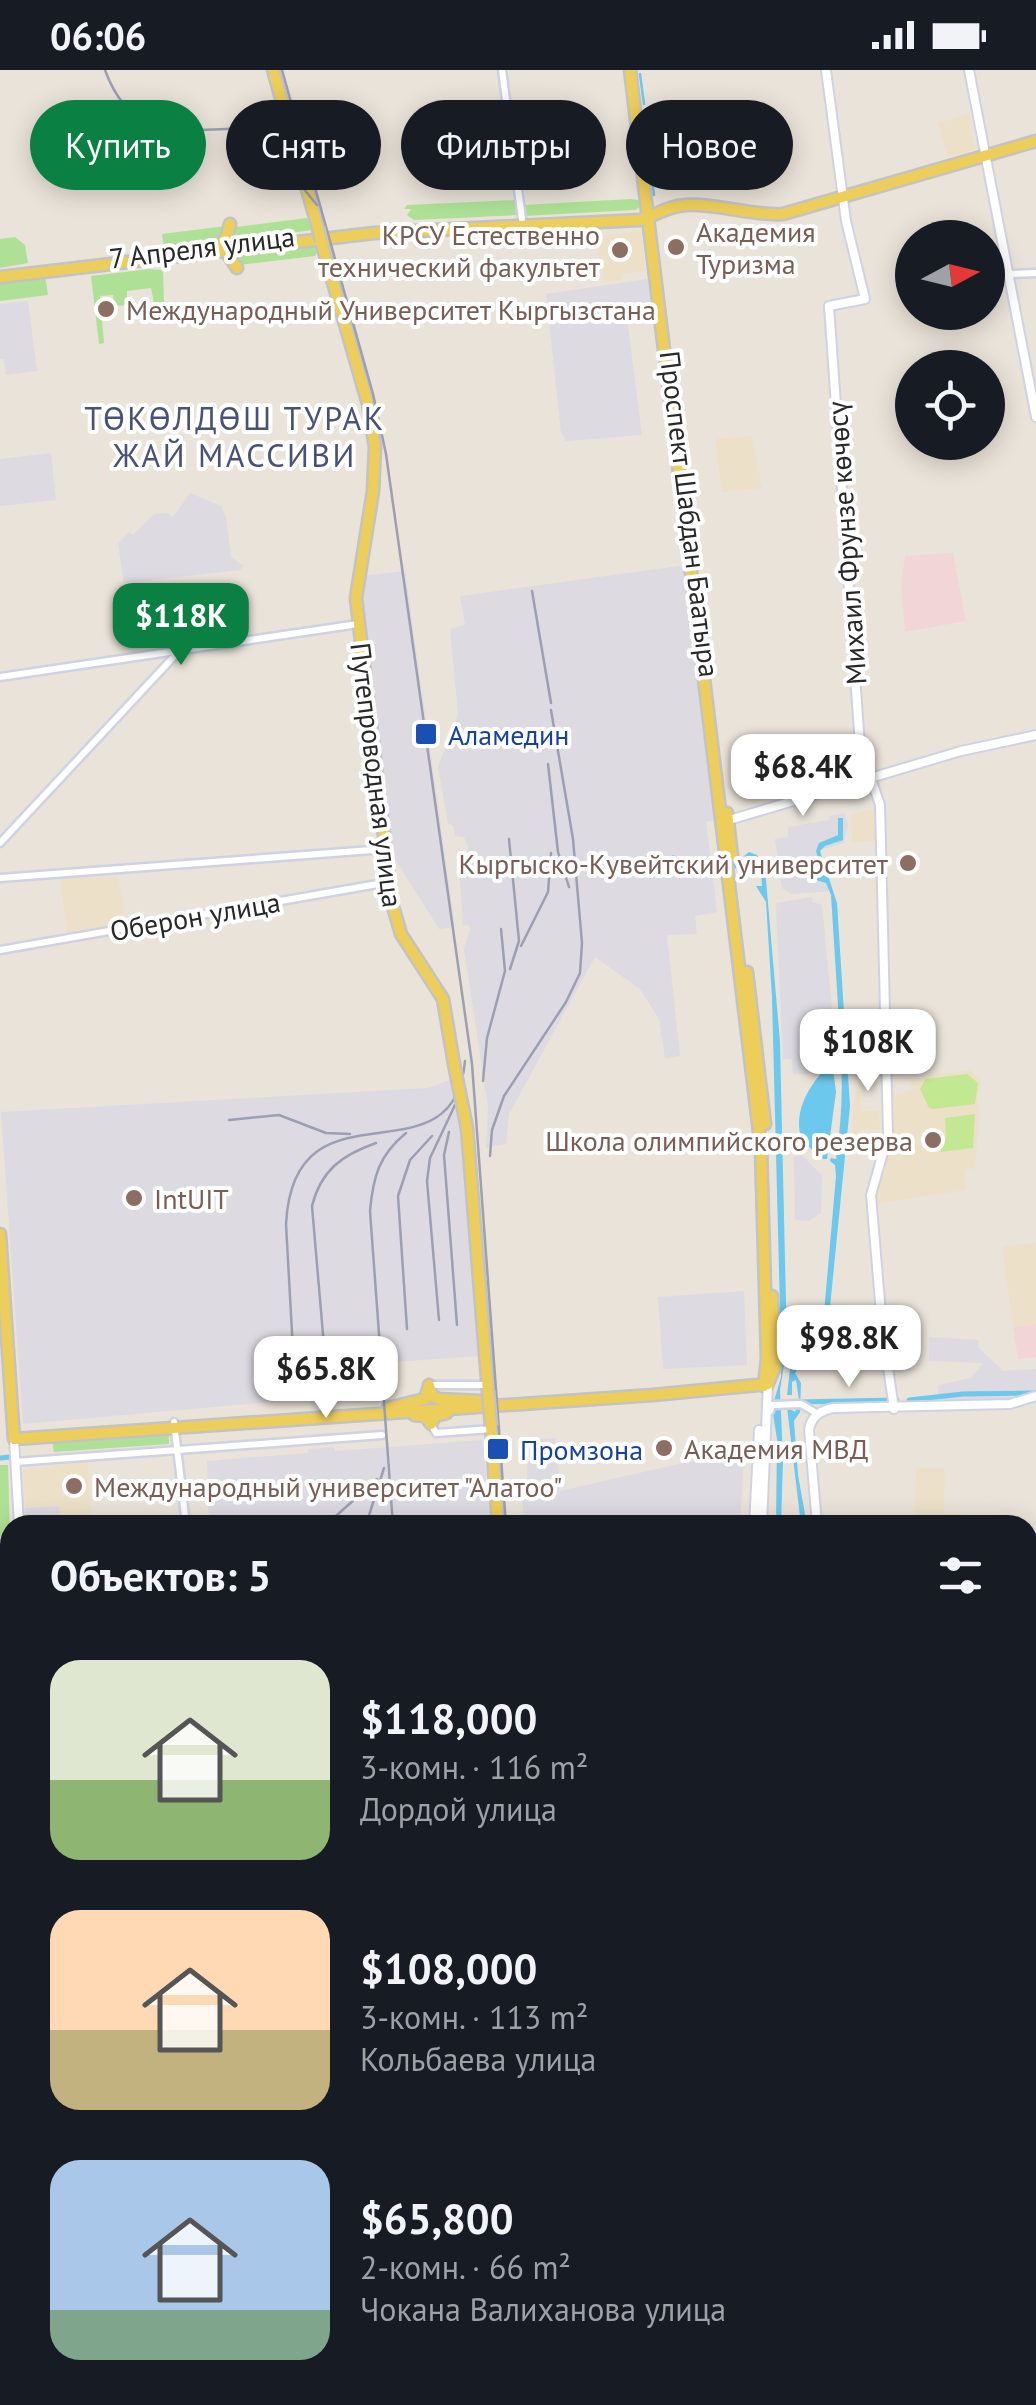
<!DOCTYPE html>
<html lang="ru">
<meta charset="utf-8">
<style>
body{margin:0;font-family:"PT Sans",sans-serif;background:#242831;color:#f1f3f6;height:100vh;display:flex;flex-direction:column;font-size:38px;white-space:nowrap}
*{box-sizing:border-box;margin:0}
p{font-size:32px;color:#9ea1a6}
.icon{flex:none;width:55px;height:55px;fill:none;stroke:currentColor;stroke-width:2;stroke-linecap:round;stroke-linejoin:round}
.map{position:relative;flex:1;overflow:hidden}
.side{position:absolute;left:0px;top:1445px;width:1038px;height:890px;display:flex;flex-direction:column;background:#171b24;border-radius:30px 30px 0 0;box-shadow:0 5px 25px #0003}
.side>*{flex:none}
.guide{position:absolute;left:30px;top:30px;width:978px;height:90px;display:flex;gap:20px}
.needle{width:65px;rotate:83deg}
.buttons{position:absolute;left:895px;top:150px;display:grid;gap:20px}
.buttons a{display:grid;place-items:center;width:110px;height:110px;border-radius:50%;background:#171b24;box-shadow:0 5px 25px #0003;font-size:50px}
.price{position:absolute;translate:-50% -85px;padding:0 22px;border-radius:20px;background:#fff;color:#222;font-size:32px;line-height:65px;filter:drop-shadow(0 2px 5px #0008)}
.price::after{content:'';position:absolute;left:50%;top:60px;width:30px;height:22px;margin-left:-15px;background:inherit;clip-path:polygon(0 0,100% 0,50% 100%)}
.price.current{background:#0b8043;color:#fff}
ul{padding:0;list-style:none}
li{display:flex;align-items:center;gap:30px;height:250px;padding:0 50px}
li span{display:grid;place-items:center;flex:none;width:280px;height:200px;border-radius:30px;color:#555}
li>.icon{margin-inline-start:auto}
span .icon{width:120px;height:120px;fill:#fffc;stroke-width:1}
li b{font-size:42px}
h2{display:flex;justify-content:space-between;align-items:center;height:120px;padding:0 50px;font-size:42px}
.pill{padding:0 35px;border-radius:45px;background:#171b24;box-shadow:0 5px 25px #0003;font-size:35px;line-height:90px}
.pill.current{background:#0b8043;color:#fff}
.status{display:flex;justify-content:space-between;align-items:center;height:70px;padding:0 50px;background:#171b24;direction:ltr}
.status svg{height:28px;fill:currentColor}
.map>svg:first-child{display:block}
.industrial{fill:#dddae2}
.education{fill:#ece1c8}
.medical{fill:#f2d6d7}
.green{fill:#aee196}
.pitch{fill:#c2e891}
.water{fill:#6cc8ec}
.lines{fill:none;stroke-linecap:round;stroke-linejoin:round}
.stream{stroke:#6cc8ec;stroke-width:2.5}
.canal{stroke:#6cc8ec;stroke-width:5}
.tertiary-casing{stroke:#cfd2e1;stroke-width:11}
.secondary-casing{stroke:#cfd2e1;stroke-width:12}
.primary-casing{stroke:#c3c3c3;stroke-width:15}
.tertiary{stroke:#fff;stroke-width:6}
.secondary{stroke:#fff;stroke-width:8}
.primary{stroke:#eece5a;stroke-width:10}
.rail{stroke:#9c9fb2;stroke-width:2.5}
.primary-bridge-casing{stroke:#c3c3c3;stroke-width:15;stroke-linecap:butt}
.primary-bridge{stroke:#eece5a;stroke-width:10}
.education-dot{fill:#8d6e63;stroke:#fff;stroke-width:4}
.transit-dot{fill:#1a4fb4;stroke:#fff;stroke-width:4}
.labels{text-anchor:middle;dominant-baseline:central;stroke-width:8;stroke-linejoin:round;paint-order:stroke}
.education-label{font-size:28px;fill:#785e54;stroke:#fff;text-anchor:start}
.street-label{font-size:28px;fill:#282828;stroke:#fff}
.transit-label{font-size:28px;fill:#164399;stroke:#fff;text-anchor:start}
.quarter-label{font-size:32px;letter-spacing:2.5px;fill:#495177;stroke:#fff}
</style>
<div class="status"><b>06:06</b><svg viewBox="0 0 49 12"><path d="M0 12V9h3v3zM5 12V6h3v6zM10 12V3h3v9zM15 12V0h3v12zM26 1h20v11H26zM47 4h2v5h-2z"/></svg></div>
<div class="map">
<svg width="1036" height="2335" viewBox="0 0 1036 2335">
<rect width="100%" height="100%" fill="#eae3d9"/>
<path class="industrial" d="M648 209 653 245 627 249 642 365 566 371 561 362 546 224Z
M28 231 37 301 6 305 4 289H0V234Z
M51 383 56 430 0 436V389Z
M190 423 221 436 226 447 231 487 244 496 240 500 124 513 118 474 129 462 133 465 154 444 167 443 173 447Z
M686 495 716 750 706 752 717 842 695 846 697 864 667 865 680 986 665 988 659 949 640 919 595 887 509 1044 506 1074 486 1078 488 1037 464 879 470 859 469 855 463 856 458 784 469 781 464 767 455 766 453 756 448 753 438 697 458 644 450 559 465 555 460 526Z
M405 501 455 857 439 859 390 781 361 506Z
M845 743 848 754 844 773 816 781 819 793 816 810 826 813 830 821 791 824 782 818 775 769 788 767V757L829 750V746Z
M812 827 813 832 822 835 836 981 808 1004H793L792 989H783L776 833Z
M453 1009 462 1065 479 1286 380 1293 381 1314 350 1325 23 1354 1 1042 428 1018Z
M799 1083 822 1105 821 1143 809 1151 795 1150 794 1087Z
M744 1221 747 1295 663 1299 658 1227Z
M930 1267 979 1270 978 1277 1003 1301 1036 1299V1322L963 1324H1010V1330L917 1333 916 1330 956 1326H937L939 1315 971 1308 983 1293 929 1291Z
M556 1368 560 1421 714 1386 744 1387 740 1455H525L522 1431 529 1428 525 1370Z
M483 1370 490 1455H209L207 1391 308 1383V1379L334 1377 335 1381Z
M59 1436 61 1455H26L25 1438Z
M888 2325H984L981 2335H885Z"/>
<path class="education" d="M969 43 976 79 948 87 938 53Z
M641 161 646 201 622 204V210L604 212 595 166Z
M752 366 762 418 722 422 715 369Z
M874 738 878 771 852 772 851 745Z
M118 806 127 855 67 865 60 809Z
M970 1000 981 1012 977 1029 980 1042 975 1098 965 1100 966 1120 876 1134 877 1116 890 1075V1026L912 1020 910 1008Z
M855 1021H860L861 1041H879L880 1059 859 1061 857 1074H851Z
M1036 1173V1254L1013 1257 1002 1176Z
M88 1391 92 1455H61L59 1435 25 1437 23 1400Z
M916 1398H945L944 1443 970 1444V1455H914Z"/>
<path class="medical" d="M953 483 966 551 905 562 901 515 905 486Z
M1036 1254V1287L1018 1289 1013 1257Z
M877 1258 883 1291 861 1296 857 1261Z"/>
<path class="green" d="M513 60C528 87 533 73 564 75L566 93C552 95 543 89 529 92L528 81H521V94L525 95 526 100 517 101V77L513 73Z
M631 129 638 130 641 136 642 130V140L640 137 635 140 524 146V135Z
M517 130 515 142 519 145 414 150 407 145 411 139H404L407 135Z
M307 148 314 160 238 169 232 165 235 157Z
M226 156 221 171 164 178 162 164Z
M15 167 25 175 28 193 0 198V169Z
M317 172 319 179 315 186 239 195 235 189 238 181Z
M150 199 163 200 164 232 154 233 151 218 127 221V235L114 236 113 225 100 226 104 273 99 274 91 206Z
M45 205 48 225 0 231V211Z
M169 1362V1374L54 1382 52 1370Z
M0 1395H8L10 1465 0 1467Z"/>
<path class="pitch" d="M967 1004 978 1013 975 1034 934 1039 929 1038 920 1019 926 1009Z
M975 1044 973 1078 941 1082 940 1069 946 1068 945 1048Z"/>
<path class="water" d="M838 748H843V770L825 776 820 781 837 833 850 1036 829 1247 795 1303 801 1313 800 1342 794 1351 798 1405 807 1455H801L787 1337 795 1342 799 1330 796 1310 792 1312V1325H787L790 1299 824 1243 836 1106 835 1095 830 1091 831 1088 836 1089C841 1056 843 1023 841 990L833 999 836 1022 827 1089H823L802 1071C790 1036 817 1005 841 983L831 825 826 813 816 810 813 794 819 792 816 781 819 773 838 765Z
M749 782 757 785 765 798 780 972 787 1277 780 1320 783 1389 781 1455H776L777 1369 772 1338 781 1307V1278L772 927 766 832 756 816H762L761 802 739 794 757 795 753 789 744 786Z"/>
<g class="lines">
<path class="stream" d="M640 4 644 34
M645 42 646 55
M647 61 648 68
M649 82 654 125"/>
<path class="canal" d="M673 788 679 797 687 800 745 795
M909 1330 963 1324 1035 1323
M797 1332 897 1330
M0 1388 10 1387"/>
<defs>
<path id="tertiary" d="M502 0 522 149
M1009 204 1036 203
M0 607 358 554
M0 773 180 580
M0 808 385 779
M0 880 389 812
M430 1315H487
M770 1341 772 1335 801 1334 818 1344
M174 1352 186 1455
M431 1354 436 1363 491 1359
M15 1392 382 1365"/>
<path id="secondary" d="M826 0 846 151 865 229 829 236 860 676 880 735 888 1065 871 1125 882 1256 894 1339
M969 0 1036 347
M726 751 961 681 1036 665
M14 1369 19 1455
M754 1455 759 1360
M762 1455 768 1313
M817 1455 809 1360C811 1347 820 1340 834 1338L1010 1334 1036 1326
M1028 1666 1036 1621
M1028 1726 1036 1727"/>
<path id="primary" d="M273 0 318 158
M630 0 761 1078 767 1289 764 1316
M321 171 368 334 375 377 373 421 356 528 392 833 401 864 443 929 454 994
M219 174 226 169 230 154
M221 181 227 183 237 198
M0 207 374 163 640 150C656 145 668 136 686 135 718 133 750 146 783 144L1036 71
M727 743 732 786
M747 902 765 1054
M467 1058 488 1321
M0 1164 14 1369 653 1325 768 1314
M768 1313 775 1297 772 1226
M429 1315 432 1326 439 1329 481 1331
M388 1338 425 1329 429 1316
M414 1345 425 1346 431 1354 435 1346 447 1343
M491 1356 498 1455
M754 1451H762
M1028 2220 1036 2192
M993 2335 996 2325"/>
</defs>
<use href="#tertiary" class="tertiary-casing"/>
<use href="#secondary" class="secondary-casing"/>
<use href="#primary" class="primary-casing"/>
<use href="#tertiary" class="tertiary"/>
<use href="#secondary" class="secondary"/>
<use href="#primary" class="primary"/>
<path class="rail" d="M105 0C148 118 258 10 307 95
M282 0 373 324 386 384 472 994 506 1455
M281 102 303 118 317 135
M532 521 551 633
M548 694 558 782 569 817
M509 769 519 871 510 899
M521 876 548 822 551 783
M483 1011 487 968 505 901 501 859
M229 1050 279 1045 326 1063 350 1064
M449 1062 444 1085 457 1255
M490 1086 492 1060 504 1026 566 932 580 903 582 873 573 769 551 640
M439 1250 427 1111 430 1088 455 1035
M407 1259 398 1126 410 1090 432 1066
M324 1276 312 1136C321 1100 342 1085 376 1073
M295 1317 286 1154C294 1002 454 1119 465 991
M326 1455 377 1409
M366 1455 384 1398
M393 1455 370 1141C373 1107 379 1085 406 1063
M571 2325 572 2335"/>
<defs>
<path id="primary-bridge" d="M318 158 321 171
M454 994 467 1058
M488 1321 491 1356"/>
</defs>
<use href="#primary-bridge" class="primary-bridge-casing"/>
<use href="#primary-bridge" class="primary-bridge"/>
</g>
<g class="education-dot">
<circle cx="676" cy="177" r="10"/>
<circle cx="620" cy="180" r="10"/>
<circle cx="106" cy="239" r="10"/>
<circle cx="908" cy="793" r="10"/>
<circle cx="933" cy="1070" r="10"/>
<circle cx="134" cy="1128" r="10"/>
<circle cx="664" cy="1378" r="10"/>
<circle cx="74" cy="1416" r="10"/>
</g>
<g class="transit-dot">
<rect x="414" y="652" width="24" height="24" rx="5"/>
<rect x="486" y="1367" width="24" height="24" rx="5"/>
</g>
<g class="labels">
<g class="education-label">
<text x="696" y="161">Академия<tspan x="696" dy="32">Туризма</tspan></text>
<text x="600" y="164" text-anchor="end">КРСУ Естественно<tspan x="600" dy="32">технический факультет</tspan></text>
<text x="126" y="239">Международный Университет Кыргызстана</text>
<text x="888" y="793" text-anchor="end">Кыргыско-Кувейтский университет</text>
<text x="913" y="1070" text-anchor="end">Школа олимпийского резерва</text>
<text x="154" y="1128">IntUIT</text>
<text x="684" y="1378">Академия МВД</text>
<text x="94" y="1416">Международный университет "Алатоо"</text>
</g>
<g class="street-label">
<text transform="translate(202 177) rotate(-7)">7 Апреля улица</text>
<text transform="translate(690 444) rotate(83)">Проспект Шабдан Баатыра</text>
<text transform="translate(846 473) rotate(-94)">Михаил Фрунзе көчөсү</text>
<text transform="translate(377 705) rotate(83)">Путепроводная улица</text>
<text transform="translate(195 846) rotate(-10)">Оберон улица</text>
</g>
<g class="transit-label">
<text x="448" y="664">Аламедин</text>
<text x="520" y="1379">Промзона</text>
</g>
<g class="quarter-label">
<text x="235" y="348">ТӨКӨЛДӨШ ТУРАК<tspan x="235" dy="37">ЖАЙ МАССИВИ</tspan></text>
</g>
</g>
</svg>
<div class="buttons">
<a><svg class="needle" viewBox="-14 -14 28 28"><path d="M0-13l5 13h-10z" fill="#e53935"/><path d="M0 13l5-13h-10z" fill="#9ea1a6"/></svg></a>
<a><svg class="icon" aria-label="locate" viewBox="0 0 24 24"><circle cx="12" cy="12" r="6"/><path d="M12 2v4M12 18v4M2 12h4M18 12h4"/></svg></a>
</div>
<b class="price current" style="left:181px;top:598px">$118K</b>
<b class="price" style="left:803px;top:749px">$68.4K</b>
<b class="price" style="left:868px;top:1024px">$108K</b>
<b class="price" style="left:849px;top:1320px">$98.8K</b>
<b class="price" style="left:326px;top:1351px">$65.8K</b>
<div class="guide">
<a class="pill current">Купить</a>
<a class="pill">Снять</a>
<a class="pill">Фильтры</a>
<a class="pill">Новое</a>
</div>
<section class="side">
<h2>Объектов: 5<svg class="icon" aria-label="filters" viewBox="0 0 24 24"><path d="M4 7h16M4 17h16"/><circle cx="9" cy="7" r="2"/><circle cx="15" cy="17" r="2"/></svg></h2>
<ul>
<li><span style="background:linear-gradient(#dfe7d0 60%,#8fb573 0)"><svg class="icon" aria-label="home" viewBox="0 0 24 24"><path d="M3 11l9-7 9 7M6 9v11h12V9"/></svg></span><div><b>$118,000</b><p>3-комн. · 116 m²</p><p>Дордой улица</p></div></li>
<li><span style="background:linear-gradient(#ffd9b3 60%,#c2b280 0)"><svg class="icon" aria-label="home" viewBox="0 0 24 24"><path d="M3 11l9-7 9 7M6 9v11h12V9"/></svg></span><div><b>$108,000</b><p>3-комн. · 113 m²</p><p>Кольбаева улица</p></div></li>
<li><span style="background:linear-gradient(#a9c7e8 75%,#7fa58c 0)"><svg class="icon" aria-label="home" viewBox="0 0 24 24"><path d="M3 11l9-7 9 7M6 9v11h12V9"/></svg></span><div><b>$65,800</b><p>2-комн. · 66 m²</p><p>Чокана Валиханова улица</p></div></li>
</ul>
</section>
</div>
